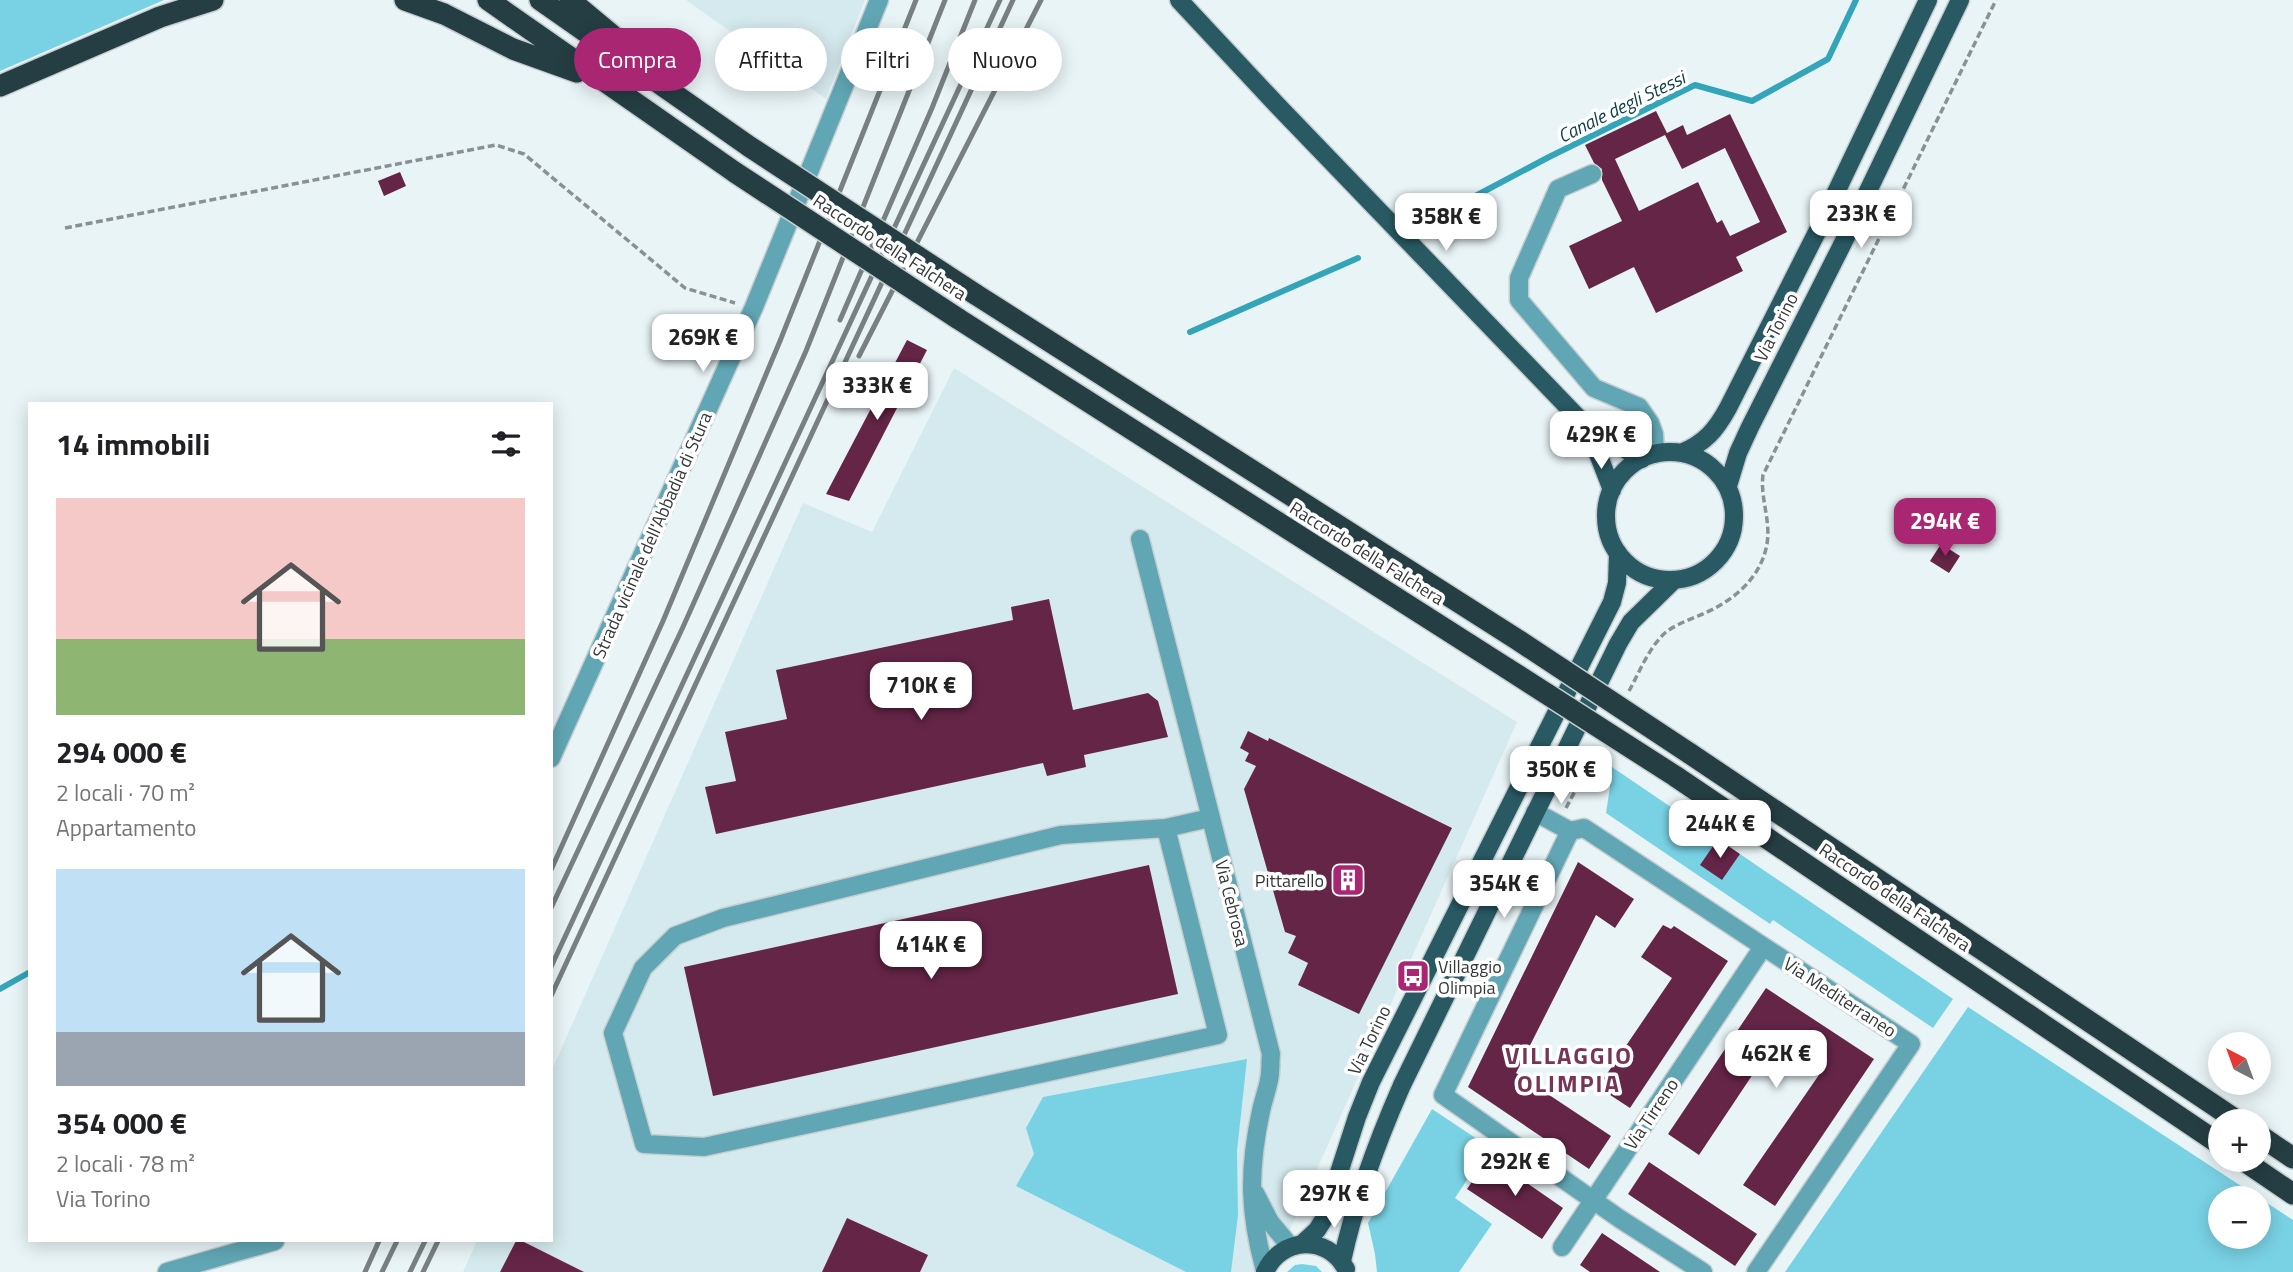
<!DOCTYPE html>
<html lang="it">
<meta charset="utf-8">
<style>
body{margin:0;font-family:"Titillium Web",sans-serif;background:#f6f6f6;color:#202124;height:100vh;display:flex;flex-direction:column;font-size:26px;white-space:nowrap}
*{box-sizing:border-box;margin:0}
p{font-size:23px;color:#757577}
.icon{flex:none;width:38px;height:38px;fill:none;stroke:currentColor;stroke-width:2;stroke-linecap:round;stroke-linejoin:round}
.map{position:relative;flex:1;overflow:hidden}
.side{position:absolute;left:28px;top:402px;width:525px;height:840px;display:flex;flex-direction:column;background:#fff;border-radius:0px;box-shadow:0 4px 18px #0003}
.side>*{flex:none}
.top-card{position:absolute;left:574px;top:28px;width:665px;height:63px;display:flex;gap:14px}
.needle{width:46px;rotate:319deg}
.fabs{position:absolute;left:2208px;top:1032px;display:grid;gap:14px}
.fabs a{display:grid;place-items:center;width:63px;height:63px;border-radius:50%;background:#fff;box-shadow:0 4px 18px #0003;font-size:35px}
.price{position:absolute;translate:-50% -60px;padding:0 16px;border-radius:14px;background:#fff;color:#222;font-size:23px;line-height:46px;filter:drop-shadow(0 2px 4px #0008)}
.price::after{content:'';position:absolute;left:50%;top:42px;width:21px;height:16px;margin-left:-10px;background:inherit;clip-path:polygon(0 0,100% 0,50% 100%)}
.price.current{background:#a92673;color:#fff}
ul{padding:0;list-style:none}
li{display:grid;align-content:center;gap:14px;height:371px;padding:0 28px}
li span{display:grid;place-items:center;height:217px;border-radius:0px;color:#555}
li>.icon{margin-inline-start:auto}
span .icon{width:126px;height:126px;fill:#fffc;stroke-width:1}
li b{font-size:30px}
h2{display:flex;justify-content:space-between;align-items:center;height:84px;padding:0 28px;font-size:30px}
.pill{padding:0 24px;border-radius:32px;background:#fff;box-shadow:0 4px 18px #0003;font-size:24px;line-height:63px}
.pill.current{background:#a92673;color:#fff}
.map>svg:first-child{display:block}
.built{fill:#d5eaee}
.green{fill:#79d2e4;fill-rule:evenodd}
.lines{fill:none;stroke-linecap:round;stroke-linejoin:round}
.stream{stroke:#34a4b9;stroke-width:6}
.building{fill:#652547;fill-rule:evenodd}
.minor-casing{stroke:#c5ced1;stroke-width:21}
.major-casing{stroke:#c5ced1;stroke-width:21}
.highway-casing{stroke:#c5ced1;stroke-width:24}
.path{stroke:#8a9193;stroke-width:3.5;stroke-dasharray:7 3.5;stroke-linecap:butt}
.minor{stroke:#61a6b4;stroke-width:18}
.major{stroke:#295a64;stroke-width:18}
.highway{stroke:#253e43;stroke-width:21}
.rail{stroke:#798082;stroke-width:5}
.highway-bridge-casing{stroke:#c5ced1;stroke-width:24;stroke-linecap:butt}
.highway-bridge{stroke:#253e43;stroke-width:21}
.labels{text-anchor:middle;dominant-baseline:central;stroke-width:7;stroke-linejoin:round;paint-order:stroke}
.street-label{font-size:18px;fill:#343839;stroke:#fff}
.poi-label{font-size:18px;fill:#343839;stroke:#fff;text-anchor:end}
.water-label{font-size:19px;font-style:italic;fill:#10414b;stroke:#fff}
.district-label{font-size:24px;font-weight:bold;letter-spacing:2px;fill:#763557;stroke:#fff}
</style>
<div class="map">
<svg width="2293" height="1272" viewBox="0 0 2293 1272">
<rect width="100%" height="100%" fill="#e9f4f7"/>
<path class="built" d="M686 0H865L826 99Z
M954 368 1517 722 1271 1272H463L477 1241H551V1072L803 503 872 532Z"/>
<path class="green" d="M0 0H164L0 71Z
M1609 765 1718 839 1701 865 1722 879 1740 854 1953 999 1933 1028 1773 920 1770 924 1606 813 1610 787Z
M1968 1007 2293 1220V1272H1785ZM2221 1199H2259V1237H2221Z
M1247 1059 1237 1151 1238 1215 1231 1272H1186L1016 1186 1034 1154 1026 1128 1043 1097Z
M1432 1109 1489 1147 1455 1198 1492 1224 1459 1272H1377L1375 1254 1368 1223Z
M1302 1264 1316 1266 1322 1272H1287L1295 1265Z"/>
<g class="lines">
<path class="stream" d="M1447 211 1549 157 1695 85 1752 101 1828 59 1856 0
M1190 332 1358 258
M0 989 30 972"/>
</g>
<path class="building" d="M1656 111 1667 133 1683 125 1687 135 1730 114 1787 232 1736 257 1743 271 1656 313 1634 267 1589 289 1569 246 1622 221 1602 180V169L1594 163 1585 145ZM1665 135 1682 169 1725 148 1760 222 1730 236 1722 220 1717 223 1698 182 1639 211 1615 159Z
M400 172 406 186 384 196 378 181Z
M907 340 927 350 849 501 826 494Z
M1941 544 1960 556 1949 573 1930 561Z
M1049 599 1073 710 1148 693 1158 701 1168 737 1084 755 1086 767 1047 776 1043 763 716 834 705 787 736 781 725 732 787 719 776 670 1013 620 1011 607Z
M1248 731 1268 741 1269 738 1452 828 1359 1014 1298 985 1308 963 1288 953 1296 936 1285 932 1244 789 1256 766 1245 761 1249 753 1240 748Z
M1718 839 1740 854 1722 880 1700 865Z
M1578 862 1634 899 1615 928 1596 915 1516 1073 1611 1136 1589 1169 1468 1087Z
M1149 865 1178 994 713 1096 684 967Z
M1663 925 1671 929 1674 926 1728 961 1630 1108 1598 1087 1672 978 1641 957Z
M1766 988 1874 1059 1775 1206 1743 1185 1823 1069 1777 1038 1699 1155 1668 1134Z
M1489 1157 1563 1208 1542 1239 1467 1189Z
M1649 1162 1757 1234 1735 1266 1628 1194Z
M847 1218 928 1255 920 1272H822Z
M1602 1233 1660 1272H1590L1580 1265Z
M516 1241H522L584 1272H500Z"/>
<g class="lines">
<defs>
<path id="minor" d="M1592 174 1558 189 1519 278V300L1594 388 1639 407 1650 423 1654 434 1655 454
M1140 539 1271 1054C1270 1062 1271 1072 1269 1080 1267 1091 1263 1101 1261 1111 1248 1171 1249 1212 1265 1271
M551 758 754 307 879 0
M1535 812 1570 831 1584 828 1911 1044 1756 1272
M1166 828 1218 1035 704 1147 644 1144 613 1033 643 968 675 936 723 918 1061 835 1166 828 1210 818
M1570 831 1443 1095 1620 1219 1703 1272
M1255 1193 1270 1222 1290 1246
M1562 1247 1763 947
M167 1272 275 1241"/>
<path id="major" d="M1179 0 1277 105 1588 428 1642 459
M1588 428 1612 490
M1606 516a64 64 0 1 1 128 0a64 64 0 1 1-128 0Z
M1681 453C1705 443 1716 430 1728 408L1818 230 1928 0
M1728 486 1738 453 1750 427 1843 243 1960 0
M1303 1243 1317 1230 1324 1219 1357 1117 1371 1082 1612 602 1617 583 1618 553
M1342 1261C1355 1201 1377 1142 1402 1085L1618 644 1631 622 1674 580
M1265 1272C1281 1237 1327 1234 1346 1269"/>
<path id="highway" d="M405 0 444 14 513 49 577 72
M488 0 736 173
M540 0 750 147
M570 0 624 45
M0 86 160 17 213 0
M975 294 1521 642
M957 318 1508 669
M1689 753 2239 1122
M1675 776 2221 1145
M2259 1135 2293 1158
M2243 1160 2293 1194"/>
</defs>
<use href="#minor" class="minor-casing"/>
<use href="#major" class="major-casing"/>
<use href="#highway" class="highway-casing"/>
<path class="path" d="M65 228 496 145 524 154 685 288 735 303
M1629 691C1640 671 1649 647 1666 632 1678 623 1692 619 1705 613 1734 600 1761 578 1767 544 1771 520 1760 498 1763 475L1996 0
M1566 808 1597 750"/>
<use href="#minor" class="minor"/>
<use href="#major" class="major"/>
<use href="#highway" class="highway"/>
<path class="rail" d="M840 320 932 108 975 0
M859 356 1041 0
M551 870 663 621 780 341 916 0
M551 908 683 627 806 351 945 0
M551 967 1000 0
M551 996 1013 0
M365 1272 379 1241
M382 1272 397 1241
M410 1272 425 1241
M423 1272 438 1241"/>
<defs>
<path id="highway-bridge" d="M750 147 975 294
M736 173 957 318
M1521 642 1689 753
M1508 669 1675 776"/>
</defs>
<use href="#highway-bridge" class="highway-bridge-casing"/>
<use href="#highway-bridge" class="highway-bridge"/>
</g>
<defs>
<symbol id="building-square" viewBox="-11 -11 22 22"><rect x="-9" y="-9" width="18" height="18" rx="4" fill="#a92673" stroke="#fff"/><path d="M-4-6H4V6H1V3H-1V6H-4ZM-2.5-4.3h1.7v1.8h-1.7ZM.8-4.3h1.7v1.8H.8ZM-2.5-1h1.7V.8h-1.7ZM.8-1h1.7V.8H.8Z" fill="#fff"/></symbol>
<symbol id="bus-square" viewBox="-11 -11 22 22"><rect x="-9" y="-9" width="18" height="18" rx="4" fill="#a92673" stroke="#fff"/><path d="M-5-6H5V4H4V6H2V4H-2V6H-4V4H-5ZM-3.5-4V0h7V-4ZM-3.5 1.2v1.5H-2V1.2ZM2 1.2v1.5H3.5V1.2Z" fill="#fff"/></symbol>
</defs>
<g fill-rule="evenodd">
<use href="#building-square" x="1329" y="861" width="38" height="38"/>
<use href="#bus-square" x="1394" y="957" width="38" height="38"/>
</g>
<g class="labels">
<g class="street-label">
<text transform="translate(890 247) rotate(33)">Raccordo della Falchera</text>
<text transform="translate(1776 327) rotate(-63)">Via Torino</text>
<text transform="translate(652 535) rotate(-66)">Strada vicinale dell'Abbadia di Stura</text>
<text transform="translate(1367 553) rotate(32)">Raccordo della Falchera</text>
<text transform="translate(1895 897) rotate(34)">Raccordo della Falchera</text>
<text transform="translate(1232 903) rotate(76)">Via Cebrosa</text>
<text transform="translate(1840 997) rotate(33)">Via Mediterraneo</text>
<text transform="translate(1369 1040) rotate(-64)">Via Torino</text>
<text transform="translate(1651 1114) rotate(-56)">Via Tirreno</text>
</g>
<g class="poi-label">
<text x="1324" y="880">Pittarello</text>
<text x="1438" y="966" text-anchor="start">Villaggio<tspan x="1438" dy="21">Olimpia</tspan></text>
</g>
<g class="water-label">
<text transform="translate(1621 106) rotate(-26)">Canale degli Stessi</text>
</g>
<g class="district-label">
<text x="1569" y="1055">VILLAGGIO<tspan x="1569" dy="28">OLIMPIA</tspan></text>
</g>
</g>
</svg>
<div class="fabs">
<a><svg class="needle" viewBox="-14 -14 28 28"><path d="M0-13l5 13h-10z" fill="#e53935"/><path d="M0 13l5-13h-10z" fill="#757577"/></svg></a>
<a>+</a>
<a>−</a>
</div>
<b class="price" style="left:1861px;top:250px">233K €</b>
<b class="price" style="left:1446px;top:253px">358K €</b>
<b class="price" style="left:703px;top:374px">269K €</b>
<b class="price" style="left:877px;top:422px">333K €</b>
<b class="price" style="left:1601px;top:471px">429K €</b>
<b class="price current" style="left:1945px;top:558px">294K €</b>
<b class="price" style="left:921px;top:722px">710K €</b>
<b class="price" style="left:1561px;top:806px">350K €</b>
<b class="price" style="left:1720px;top:860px">244K €</b>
<b class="price" style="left:1504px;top:920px">354K €</b>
<b class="price" style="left:931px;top:981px">414K €</b>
<b class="price" style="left:1776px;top:1090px">462K €</b>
<b class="price" style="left:1515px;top:1198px">292K €</b>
<b class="price" style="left:1334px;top:1230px">297K €</b>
<div class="top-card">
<a class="pill current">Compra</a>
<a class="pill">Affitta</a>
<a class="pill">Filtri</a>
<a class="pill">Nuovo</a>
</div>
<section class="side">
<h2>14 immobili<svg class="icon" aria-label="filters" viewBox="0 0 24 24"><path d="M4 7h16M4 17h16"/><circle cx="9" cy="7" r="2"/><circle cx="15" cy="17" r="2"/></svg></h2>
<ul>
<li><span style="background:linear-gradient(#f6c9c9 65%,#8fb573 0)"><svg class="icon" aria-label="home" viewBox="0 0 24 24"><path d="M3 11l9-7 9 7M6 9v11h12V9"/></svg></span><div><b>294 000 €</b><p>2 locali · 70 m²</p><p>Appartamento</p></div></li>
<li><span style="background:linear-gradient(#bfe0f5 75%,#9aa5b1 0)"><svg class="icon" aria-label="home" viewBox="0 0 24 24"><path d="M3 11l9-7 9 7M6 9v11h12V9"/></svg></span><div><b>354 000 €</b><p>2 locali · 78 m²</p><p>Via Torino</p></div></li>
</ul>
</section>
</div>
